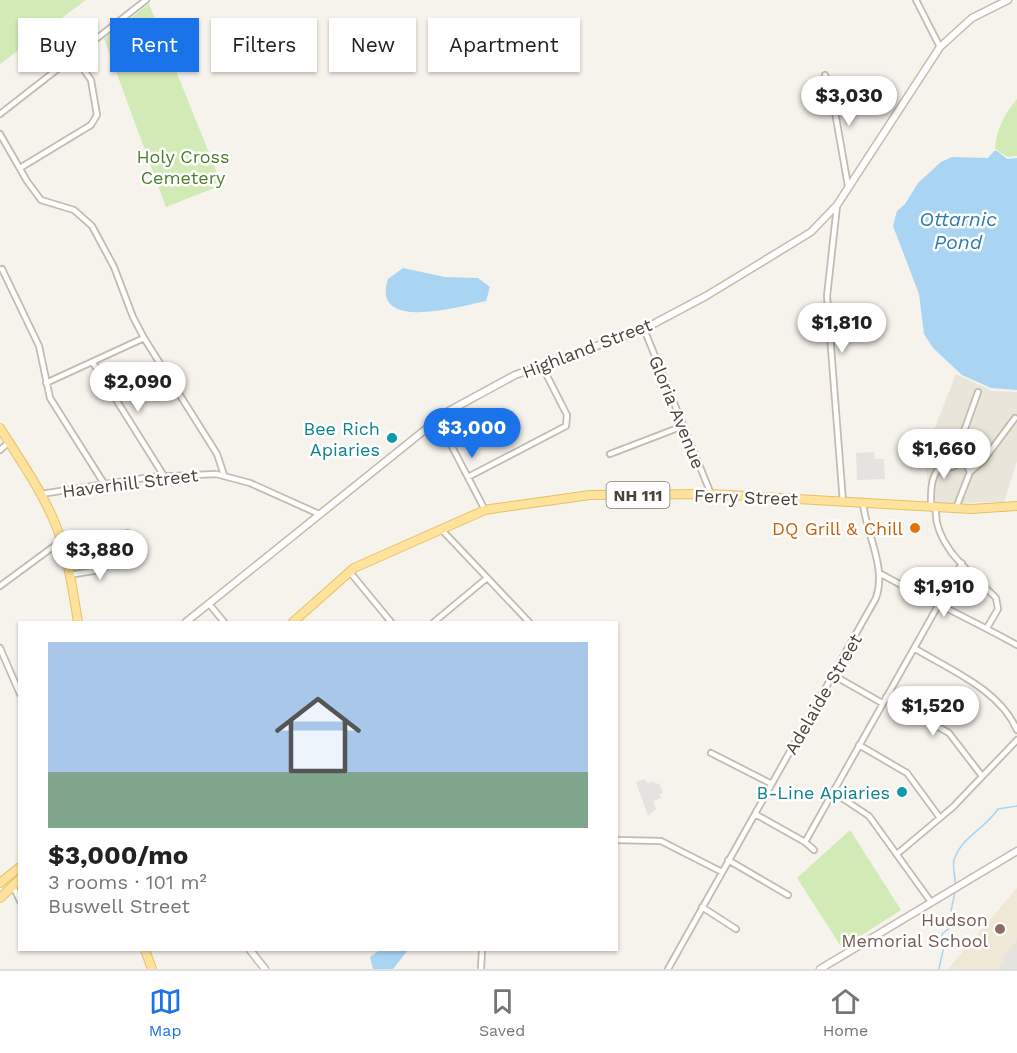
<!DOCTYPE html>
<meta charset="utf-8">
<style>
body{margin:0;font-family:"Work Sans",sans-serif;background:#f2f2f2;color:#222;height:100vh;display:flex;flex-direction:column;font-size:22px;white-space:nowrap}
*{box-sizing:border-box;margin:0}
p{font-size:20px;color:#767676}
.icon{flex:none;width:33px;height:33px;fill:none;stroke:currentColor;stroke-width:2;stroke-linecap:round;stroke-linejoin:round}
.map{position:relative;flex:1;overflow:hidden}
.panel{position:absolute;left:18px;top:621px;width:600px;height:330px;display:flex;flex-direction:column;background:#fff;border-radius:0px;box-shadow:0 2px 4px #0004}
.panel>*{flex:none}
.guide{position:absolute;left:18px;top:18px;width:600px;height:54px;display:flex;gap:12px}
.price{position:absolute;translate:-50% -51px;padding:0 14px;border-radius:21px;background:#fff;color:#222;font-size:20px;line-height:39px;filter:drop-shadow(0 2px 3px #0008)}
.price::after{content:'';position:absolute;left:50%;top:36px;width:18px;height:14px;margin-left:-9px;background:inherit;clip-path:polygon(0 0,100% 0,50% 100%)}
.price.current{background:#1a73e8;color:#fff}
ul{padding:0;list-style:none}
li{display:grid;align-content:center;gap:12px;height:318px;padding:0 30px}
li span{display:grid;place-items:center;height:186px;border-radius:0px;color:#555}
li>.icon{margin-inline-start:auto}
span .icon{width:108px;height:108px;fill:#fffc;stroke-width:1}
li b{font-size:26px}
.tag{padding:0 21px;border-radius:0px;background:#fff;box-shadow:0 2px 4px #0004;font-size:21px;line-height:54px}
.tag.current{background:#1a73e8;color:#fff}
.tab-bar{display:flex;justify-content:space-around;align-items:center;height:84px;border-top:2px solid #e0e0e0;background:#fff;font-size:16px;color:#767676}
.tab-bar a{display:grid;justify-items:center;gap:3px}
.tab-bar .current{color:#1a73e8}
.map>svg:first-child{display:block}
.residential{fill:#eae5da}
.education{fill:#efe8d6}
.green{fill:#d2eab5}
.parking{fill:#e5e3e0}
.water{fill:#a9d4f2}
.lines{fill:none;stroke-linecap:round;stroke-linejoin:round}
.stream{stroke:#a9d4f2;stroke-width:1.5}
.minor-casing{stroke:#c2bbae;stroke-width:8}
.tertiary-casing{stroke:#c2bbae;stroke-width:9}
.primary-casing{stroke:#e6c16a;stroke-width:10}
.minor{stroke:#fff;stroke-width:4.5}
.tertiary{stroke:#fff;stroke-width:6}
.primary{stroke:#ffe39c;stroke-width:8}
.culture-dot{fill:#0f9aa8;stroke:#fff;stroke-width:2}
.food-dot{fill:#e8710a;stroke:#fff;stroke-width:2}
.education-dot{fill:#8d6e63;stroke:#fff;stroke-width:2}
.labels{text-anchor:middle;dominant-baseline:central;stroke-width:5;stroke-linejoin:round;paint-order:stroke}
.shield{fill:#fff;stroke:#817c74;stroke-width:1.5}
.shield-label{font-size:16px;font-weight:bold;fill:#4b4439}
.park-label{font-size:18px;fill:#4a7f2a;stroke:#fff}
.street-label{font-size:18px;fill:#4b4439;stroke:#fff}
.culture-label{font-size:18px;fill:#0d838f;stroke:#fff;text-anchor:end}
.food-label{font-size:18px;fill:#c56008;stroke:#fff;text-anchor:end}
.education-label{font-size:18px;fill:#785e54;stroke:#fff;text-anchor:end}
.water-label{font-size:20px;font-style:italic;fill:#2e7ab2;stroke:#fff}
</style>
<div class="map">
<svg width="1017" height="969" viewBox="0 0 1017 969">
<rect width="100%" height="100%" fill="#f6f3ec"/>
<path class="residential" d="M956 374 993 391 1017 392V461L1004 502 931 503 924 455Z"/>
<path class="education" d="M1017 888V969H948Z"/>
<path class="green" d="M0 0H86L0 64Z
M149 4 222 185 166 207 104 39Z
M1017 99V156L1008 157 995 149C996 130 1005 113 1017 99Z
M850 830 901 910 842 948 797 878Z"/>
<path class="parking" d="M874 452 875 459H884L885 479 857 480 856 453Z
M645 779 647 783 654 781 656 784 659 783 663 793 660 794 661 798 653 801 656 809 648 816 636 782Z
M1017 940V969H998L1005 961 1003 958Z"/>
<path class="water" d="M994 151H997L1007 159 1017 158V390L991 388 962 375 933 348 924 334 919 294 893 226 897 211 905 204 918 183 941 162 952 157 988 158Z
M403 268 445 277 478 278 490 287 486 301C462 306 370 333 388 279Z
M380 950H408L393 969H373L370 957Z"/>
<g class="lines">
<path class="stream" d="M955 885C956 878 952 866 954 860 961 837 986 828 998 809L1017 806
M939 969 944 946 942 934 956 923V916L951 911 955 892"/>
<defs>
<path id="minor" d="M916 0 940 47
M825 75 831 89 848 186
M0 114 146 0
M0 134 27 181 41 200 74 210 92 226 114 267 133 317 144 338 217 454 224 475
M20 168 91 125 97 115 91 80 74 56
M837 206 827 296 843 502
M2 269 39 346 50 398 105 485
M829 318 872 315
M644 329 711 494
M93 363 164 476
M46 383 144 338
M437 418 485 510
M0 450 9 442
M610 454 683 426
M970 472 958 448 978 392
M468 477 566 426 567 415 542 366
M41 494 151 477 216 474 250 483 319 514
M931 507C931 492 930 480 939 468L952 467 963 462
M936 507C932 544 972 574 996 598L998 609 987 628
M956 508 970 472 983 461 1015 418
M441 529 529 622
M127 533 135 538V547L119 557 118 540Z
M349 571 391 622
M881 574C926 599 972 620 1017 645
M69 575 99 570 119 557
M0 586 61 541
M210 605 224 622
M434 622 487 578
M0 648 20 694
M914 648C950 670 999 689 1017 730
M833 675 882 703
M886 697 949 733 982 776
M859 745 907 773 940 818
M711 753 772 784
M833 792 869 816 931 902
M755 814 805 842 814 850
M616 840 661 841 722 872
M805 842 962 563
M897 854 953 807 1017 740
M728 860 788 895
M13 886 20 901
M702 907 736 929
M481 969 482 950
M668 969 876 598C887 567 866 534 863 503"/>
<path id="tertiary" d="M186 622 447 412 515 375 644 329 706 296 811 232 837 205 940 47 972 18 1008 0
M250 950 265 969
M820 969 1017 851"/>
<path id="primary" d="M0 428C20 460 43 492 57 528 68 558 73 591 78 622
M293 622 354 568 485 510 497 508 590 495 711 494 971 509 1017 506
M0 883 20 867
M0 898 20 879
M145 950 152 969"/>
</defs>
<use href="#minor" class="minor-casing"/>
<use href="#tertiary" class="tertiary-casing"/>
<use href="#primary" class="primary-casing"/>
<use href="#minor" class="minor"/>
<use href="#tertiary" class="tertiary"/>
<use href="#primary" class="primary"/>
</g>
<g class="culture-dot">
<circle cx="392" cy="438" r="6"/>
<circle cx="902" cy="792" r="6"/>
</g>
<circle class="food-dot" cx="915" cy="528" r="6"/>
<circle class="education-dot" cx="1000" cy="929" r="6"/>
<g class="labels">
<rect class="shield" x="606.5" y="482" width="63" height="26" rx="4.5"/>
<g class="shield-label">
<text x="638" y="495">NH 111</text>
</g>
<g class="park-label">
<text x="183" y="156">Holy Cross<tspan x="183" dy="21">Cemetery</tspan></text>
</g>
<g class="street-label">
<text transform="translate(587 348) rotate(-21)">Highland Street</text>
<text transform="translate(677 412) rotate(68)">Gloria Avenue</text>
<text transform="translate(130 483) rotate(-7)">Haverhill Street</text>
<text transform="translate(746 497) rotate(2)">Ferry Street</text>
<text transform="translate(823 694) rotate(-60)">Adelaide Street</text>
</g>
<g class="culture-label">
<text x="380" y="428">Bee Rich<tspan x="380" dy="21">Apiaries</tspan></text>
<text x="890" y="792">B-Line Apiaries</text>
</g>
<g class="food-label">
<text x="903" y="528">DQ Grill &amp; Chill</text>
</g>
<g class="education-label">
<text x="988" y="919">Hudson<tspan x="988" dy="21">Memorial School</tspan></text>
</g>
<g class="water-label">
<text x="958" y="219">Ottarnic<tspan x="958" dy="23">Pond</tspan></text>
</g>
</g>
</svg>
<b class="price" style="left:849px;top:127px">$3,030</b>
<b class="price" style="left:842px;top:354px">$1,810</b>
<b class="price" style="left:138px;top:413px">$2,090</b>
<b class="price current" style="left:472px;top:459px">$3,000</b>
<b class="price" style="left:944px;top:480px">$1,660</b>
<b class="price" style="left:100px;top:581px">$3,880</b>
<b class="price" style="left:944px;top:618px">$1,910</b>
<b class="price" style="left:933px;top:737px">$1,520</b>
<div class="guide">
<a class="tag">Buy</a>
<a class="tag current">Rent</a>
<a class="tag">Filters</a>
<a class="tag">New</a>
<a class="tag">Apartment</a>
</div>
<section class="panel">
<ul>
<li><span style="background:linear-gradient(#a9c7e8 70%,#7fa58c 0)"><svg class="icon" aria-label="home" viewBox="0 0 24 24"><path d="M3 11l9-7 9 7M6 9v11h12V9"/></svg></span><div><b>$3,000/mo</b><p>3 rooms · 101 m²</p><p>Buswell Street</p></div></li>
</ul>
</section>
</div>
<nav class="tab-bar">
<a class="current"><svg class="icon" aria-label="map" viewBox="0 0 24 24"><path d="M3 6l6-2 6 2 6-2v14l-6 2-6-2-6 2zM9 4v14M15 6v14"/></svg>Map</a>
<a><svg class="icon" aria-label="saved" viewBox="0 0 24 24"><path d="M7 4h10v16l-5-4-5 4z"/></svg>Saved</a>
<a><svg class="icon" aria-label="home" viewBox="0 0 24 24"><path d="M3 11l9-7 9 7M6 9v11h12V9"/></svg>Home</a>
</nav>
